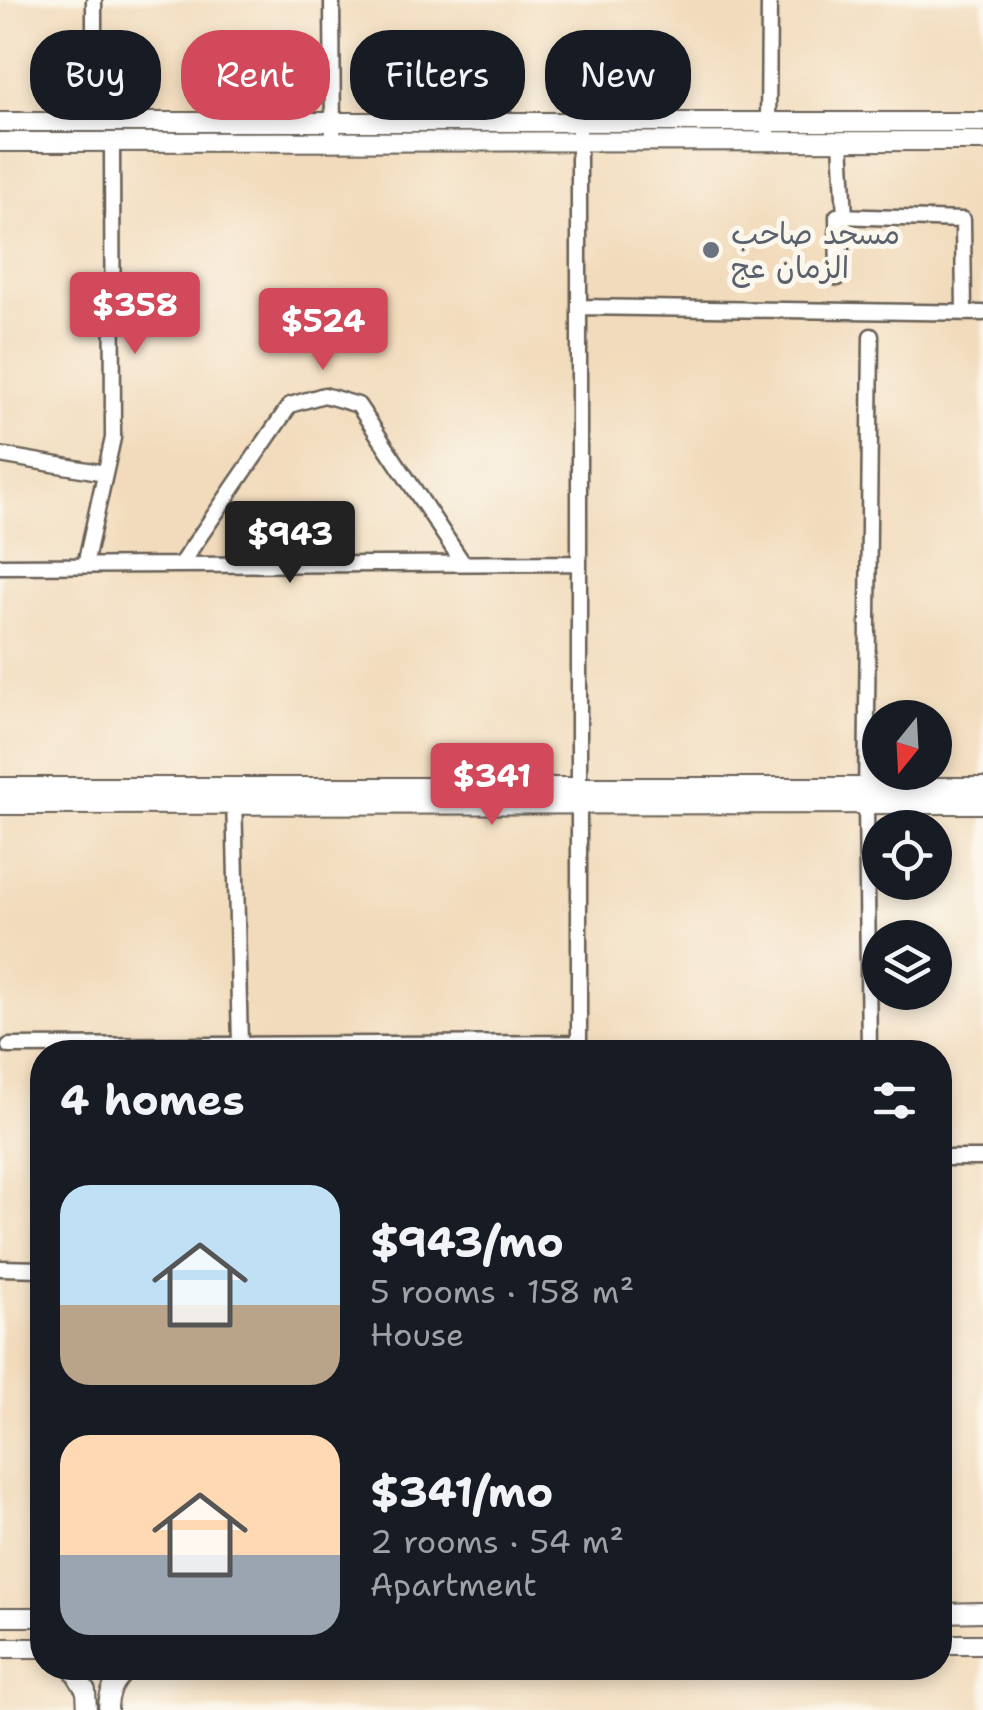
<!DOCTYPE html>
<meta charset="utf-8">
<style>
body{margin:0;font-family:"Shantell Sans","Playpen Sans Arabic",sans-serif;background:#20242c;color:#f1f3f6;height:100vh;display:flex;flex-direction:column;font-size:38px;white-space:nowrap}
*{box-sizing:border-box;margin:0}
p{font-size:32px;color:#9ea1a6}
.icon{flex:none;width:55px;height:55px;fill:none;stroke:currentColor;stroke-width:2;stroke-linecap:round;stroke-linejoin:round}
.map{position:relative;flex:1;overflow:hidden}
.panel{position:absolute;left:30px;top:1040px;width:922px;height:640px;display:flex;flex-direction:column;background:#171b24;border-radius:40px;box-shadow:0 5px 15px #0003}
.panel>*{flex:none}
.top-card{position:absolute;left:30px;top:30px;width:925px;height:90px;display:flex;gap:20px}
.needle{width:65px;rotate:198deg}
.buttons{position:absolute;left:862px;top:700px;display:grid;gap:20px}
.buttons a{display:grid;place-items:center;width:90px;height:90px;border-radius:50%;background:#171b24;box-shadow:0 5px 15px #0003;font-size:50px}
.price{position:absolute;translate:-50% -85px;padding:0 22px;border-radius:10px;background:#d1495b;color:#fff;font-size:32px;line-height:65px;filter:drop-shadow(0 2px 5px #0008)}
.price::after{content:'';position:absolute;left:50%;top:60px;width:30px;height:22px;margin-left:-15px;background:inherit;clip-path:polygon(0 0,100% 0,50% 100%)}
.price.on{background:#222;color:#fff}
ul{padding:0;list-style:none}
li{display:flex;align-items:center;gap:30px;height:250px;padding:0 30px}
li span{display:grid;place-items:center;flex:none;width:280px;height:200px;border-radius:30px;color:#555}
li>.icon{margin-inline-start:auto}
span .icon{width:120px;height:120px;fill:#fffc;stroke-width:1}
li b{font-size:42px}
h2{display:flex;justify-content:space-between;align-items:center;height:120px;padding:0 30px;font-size:42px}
.pill{padding:0 35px;border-radius:40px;background:#171b24;box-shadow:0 5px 15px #0003;font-size:35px;line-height:90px}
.pill.on{background:#d1495b;color:#fff}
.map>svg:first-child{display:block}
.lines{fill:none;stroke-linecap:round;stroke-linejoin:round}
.minor-casing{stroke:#675f54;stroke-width:19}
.tertiary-casing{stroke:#675f54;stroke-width:22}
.minor{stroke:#fff;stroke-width:14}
.tertiary{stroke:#fff;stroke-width:18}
.worship-dot{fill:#6b7280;stroke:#fbf7ec;stroke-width:4}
.labels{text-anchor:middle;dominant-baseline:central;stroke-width:10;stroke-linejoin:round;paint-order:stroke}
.worship-label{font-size:30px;fill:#5b616d;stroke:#fbf7ec;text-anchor:start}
</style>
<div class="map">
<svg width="983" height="1710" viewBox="0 0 983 1710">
<rect width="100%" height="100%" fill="#fbf7ec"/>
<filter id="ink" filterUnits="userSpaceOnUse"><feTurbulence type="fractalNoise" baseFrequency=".01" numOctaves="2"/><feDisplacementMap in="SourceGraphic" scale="20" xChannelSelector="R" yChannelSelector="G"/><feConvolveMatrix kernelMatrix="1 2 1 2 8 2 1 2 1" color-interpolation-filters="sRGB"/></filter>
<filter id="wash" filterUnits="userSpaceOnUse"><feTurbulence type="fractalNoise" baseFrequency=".0048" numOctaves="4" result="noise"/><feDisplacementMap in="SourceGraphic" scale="40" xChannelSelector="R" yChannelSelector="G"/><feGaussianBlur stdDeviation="2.25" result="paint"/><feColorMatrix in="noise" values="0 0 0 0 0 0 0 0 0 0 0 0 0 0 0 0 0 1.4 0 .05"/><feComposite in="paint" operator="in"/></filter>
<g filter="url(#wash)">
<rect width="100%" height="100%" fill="#f2dbbc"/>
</g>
<g filter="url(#ink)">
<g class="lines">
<defs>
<path id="minor" d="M332 0 333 141
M94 122V0
M579 122V1052
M768 129 769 0
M841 141 845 217
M838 278 837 216 963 220 964 313
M579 307 983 313
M0 455 105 473
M85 565 113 438 112 142
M180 565 290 405 324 395 358 405 463 563
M0 566 579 563
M234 796 240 1045
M9 1046 579 1043
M869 1052 866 804 871 336
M940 1158H983
M0 1268 42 1269"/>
<path id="tertiary" d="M0 122H983
M0 142 983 141
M0 787H983
M0 805 983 804
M940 1613 983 1612
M0 1617H42
M940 1644H983
M0 1648H42
M72 1668 86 1691 87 1710
M108 1710C108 1691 115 1681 128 1668"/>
</defs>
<use href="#minor" class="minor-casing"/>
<use href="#tertiary" class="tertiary-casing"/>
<use href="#minor" class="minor"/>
<use href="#tertiary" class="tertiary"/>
</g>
</g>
<circle class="worship-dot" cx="711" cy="250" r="10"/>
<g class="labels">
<g class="worship-label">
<text x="731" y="233">مسجد صاحب<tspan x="731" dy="34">الزمان عج</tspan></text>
</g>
</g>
</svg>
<div class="buttons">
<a><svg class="needle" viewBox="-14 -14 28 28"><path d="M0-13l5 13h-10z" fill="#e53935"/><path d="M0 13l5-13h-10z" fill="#9ea1a6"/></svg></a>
<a><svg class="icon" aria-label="locate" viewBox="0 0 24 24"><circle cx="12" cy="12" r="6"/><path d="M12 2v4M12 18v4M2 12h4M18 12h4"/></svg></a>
<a><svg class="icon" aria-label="layers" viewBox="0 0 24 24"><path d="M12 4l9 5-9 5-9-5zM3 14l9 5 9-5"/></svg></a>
</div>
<b class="price" style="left:135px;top:357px">$358</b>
<b class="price" style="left:323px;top:373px">$524</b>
<b class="price on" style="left:290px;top:586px">$943</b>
<b class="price" style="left:492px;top:828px">$341</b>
<div class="top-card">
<a class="pill">Buy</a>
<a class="pill on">Rent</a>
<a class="pill">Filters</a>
<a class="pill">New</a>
</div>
<section class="panel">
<h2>4 homes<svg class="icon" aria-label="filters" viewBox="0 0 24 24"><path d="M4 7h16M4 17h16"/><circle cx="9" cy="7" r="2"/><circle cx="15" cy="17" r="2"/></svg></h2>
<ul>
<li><span style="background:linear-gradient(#bfe0f5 60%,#b9a48a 0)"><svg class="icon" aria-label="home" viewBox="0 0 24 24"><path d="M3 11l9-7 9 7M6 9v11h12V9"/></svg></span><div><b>$943/mo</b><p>5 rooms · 158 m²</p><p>House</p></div></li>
<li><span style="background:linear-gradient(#ffd9b3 60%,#9aa5b1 0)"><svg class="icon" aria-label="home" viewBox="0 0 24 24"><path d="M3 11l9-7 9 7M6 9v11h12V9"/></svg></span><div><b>$341/mo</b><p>2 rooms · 54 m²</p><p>Apartment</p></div></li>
</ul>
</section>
</div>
